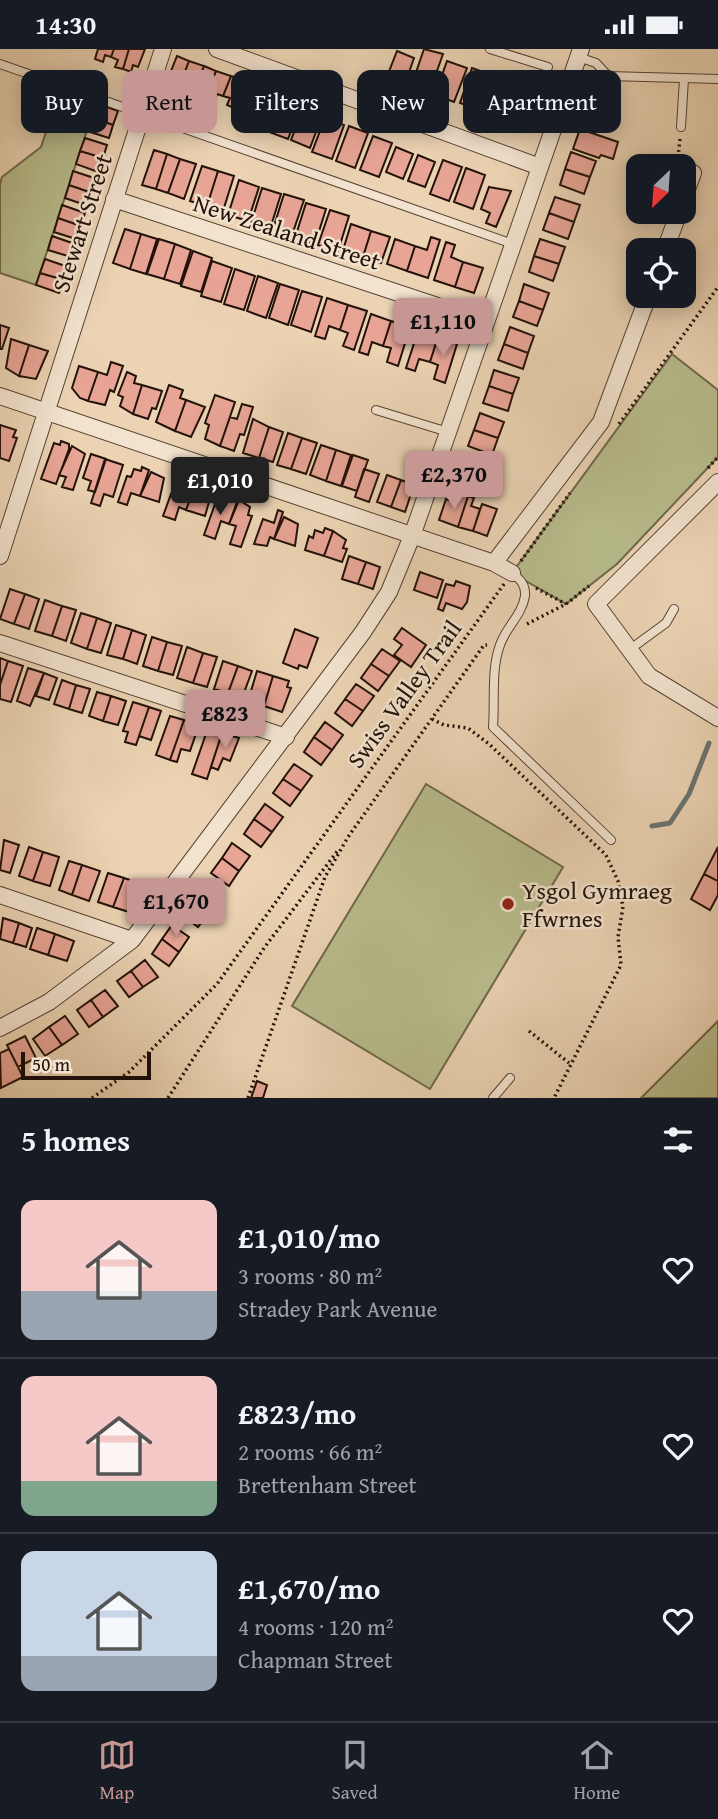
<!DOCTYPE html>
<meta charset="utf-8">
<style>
body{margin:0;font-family:"Gentium Book Plus",serif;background:#20242c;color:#f1f3f6;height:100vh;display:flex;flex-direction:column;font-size:26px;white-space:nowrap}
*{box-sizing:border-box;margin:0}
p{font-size:23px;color:#9ea1a6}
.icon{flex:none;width:38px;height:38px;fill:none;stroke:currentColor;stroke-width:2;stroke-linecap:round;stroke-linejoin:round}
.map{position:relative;height:1049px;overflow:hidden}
.side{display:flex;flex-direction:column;background:#171b24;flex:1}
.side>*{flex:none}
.guide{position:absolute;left:21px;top:21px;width:677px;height:63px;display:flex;gap:14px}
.needle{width:46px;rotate:205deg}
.fabs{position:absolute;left:626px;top:105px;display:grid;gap:14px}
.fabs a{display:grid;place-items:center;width:70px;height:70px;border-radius:14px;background:#171b24;box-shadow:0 4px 18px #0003;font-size:35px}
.scale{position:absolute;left:21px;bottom:18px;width:130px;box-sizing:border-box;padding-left:7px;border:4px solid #231209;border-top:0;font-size:19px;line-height:24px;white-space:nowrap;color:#231209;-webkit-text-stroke:5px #f2e2ce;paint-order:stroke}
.price{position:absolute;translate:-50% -60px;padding:0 16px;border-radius:7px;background:#c59692;color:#111;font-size:23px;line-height:46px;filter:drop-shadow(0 2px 4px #0008)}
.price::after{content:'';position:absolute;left:50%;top:42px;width:21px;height:16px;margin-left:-10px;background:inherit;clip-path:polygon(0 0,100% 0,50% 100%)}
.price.selected{background:#222;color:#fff}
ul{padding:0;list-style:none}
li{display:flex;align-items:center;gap:21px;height:175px;padding:0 21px}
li+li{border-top:2px solid #363941}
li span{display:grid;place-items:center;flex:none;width:196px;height:140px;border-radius:14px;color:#555}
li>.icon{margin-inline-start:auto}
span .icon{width:84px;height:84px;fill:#fffc;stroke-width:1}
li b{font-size:30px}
h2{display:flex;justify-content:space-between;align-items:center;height:84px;padding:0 21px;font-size:30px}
.pill{padding:0 24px;border-radius:14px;background:#171b24;box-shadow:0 4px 18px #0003;font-size:24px;line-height:63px}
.pill.selected{background:#c59692;color:#111}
.status{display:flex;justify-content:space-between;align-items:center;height:49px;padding:0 35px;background:#171b24;direction:ltr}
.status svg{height:19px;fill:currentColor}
.tab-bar{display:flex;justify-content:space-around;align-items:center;height:98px;border-top:2px solid #363941;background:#171b24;font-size:19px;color:#9ea1a6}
.tab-bar a{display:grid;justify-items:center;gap:4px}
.tab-bar .selected{color:#c59692}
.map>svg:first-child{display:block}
.green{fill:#b8bc8c;stroke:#6e674a;stroke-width:2}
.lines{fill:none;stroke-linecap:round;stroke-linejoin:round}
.stream{stroke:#6a7570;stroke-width:5}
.building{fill:#e8a596;stroke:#231209;stroke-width:2}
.lane-casing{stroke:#554234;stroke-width:10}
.street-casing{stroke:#554234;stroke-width:18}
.path{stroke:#231209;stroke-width:3.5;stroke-dasharray:2 3.5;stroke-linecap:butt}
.lane{stroke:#f2e2ce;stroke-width:8}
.street{stroke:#f2e2ce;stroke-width:16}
.poi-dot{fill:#8f2418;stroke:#f2e2ce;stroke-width:2.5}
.labels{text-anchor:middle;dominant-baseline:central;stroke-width:5;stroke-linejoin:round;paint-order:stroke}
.street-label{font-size:24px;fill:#231209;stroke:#f2e2ce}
.poi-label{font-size:24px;fill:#231209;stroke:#f2e2ce;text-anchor:start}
</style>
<div class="status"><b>14:30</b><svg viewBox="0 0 49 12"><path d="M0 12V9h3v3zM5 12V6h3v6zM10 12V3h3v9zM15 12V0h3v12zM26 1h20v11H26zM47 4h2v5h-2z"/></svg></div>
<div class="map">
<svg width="718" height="1049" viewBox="0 0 718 1049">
<rect width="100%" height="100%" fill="#ebd3b3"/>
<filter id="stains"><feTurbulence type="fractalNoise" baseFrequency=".00286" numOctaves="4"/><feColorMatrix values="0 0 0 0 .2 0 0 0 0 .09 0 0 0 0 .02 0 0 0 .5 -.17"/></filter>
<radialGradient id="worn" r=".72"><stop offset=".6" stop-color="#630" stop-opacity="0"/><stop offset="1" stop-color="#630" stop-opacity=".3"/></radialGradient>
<path class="green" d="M60 41 96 54 36 236 0 224V135L2 128 41 98Z
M672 305 718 341V408L617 515 566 555 512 524Z
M426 735 563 818 430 1040 292 957Z
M718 972V1049H641Z"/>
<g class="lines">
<path class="stream" d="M652 777 670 774 689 745 709 694"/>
</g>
<path class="building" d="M98 0H114L111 8 105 6 103 13 95 10Z
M114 0H129L123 20 115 18 118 11 111 8Z
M129 0H145L138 18 133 16 131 23 123 20Z
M424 0 443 5 428 47 410 41Z
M397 2 414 9 406 32 388 25Z
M177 7 189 12 179 38 172 35 175 29 169 27Z
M189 12 204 17 196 37 191 35 188 41 179 38Z
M447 12 467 19 454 53 435 46Z
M204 17 216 22 206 48 199 46 202 39 196 37Z
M472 19 492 26 479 61 460 54Z
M216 22 231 27 223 47 217 45 215 51 206 48Z
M231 27 244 32 234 59 227 56 230 49 223 47Z
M498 27 517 35 505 69 485 62Z
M244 32 256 36 249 57 245 55 242 62 234 59Z
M258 37 277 44 265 78 246 71Z
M523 37 542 44 530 78 510 71Z
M281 49 301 56 288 90 269 83Z
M96 54 118 62 113 76 91 68Z
M304 57 323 64 310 99 291 91Z
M91 68 113 76 109 89 87 82Z
M325 69 344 76 332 110 312 103Z
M349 77 368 84 355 119 336 112Z
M580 80 618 93 613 110 601 106 599 109 573 100Z
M373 87 392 94 379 128 360 121Z
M85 89 107 96 103 109 80 102Z
M396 98 413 105 403 130 386 123Z
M154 101 167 105 156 140 142 136Z
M80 102 103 109 98 123 76 115Z
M571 103 596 112 590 128 565 120Z
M167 105 180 110 168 144 156 140Z
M418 106 435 113 425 138 408 132Z
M180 110 196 115 184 150 168 144Z
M443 111 462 118 449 152 430 145Z
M202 117 218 122 207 157 190 152Z
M466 119 485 126 473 160 454 153Z
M565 120 590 128 584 145 560 136Z
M73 122 97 130 92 144 69 136Z
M218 122 234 127 223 162 207 157Z
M239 131 259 138 248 172 228 166Z
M69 136 92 144 88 157 65 149Z
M489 138 511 142 496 178 486 174 490 164 481 160Z
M262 139 281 145 270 180 251 174Z
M284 145 304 151 292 186 273 180Z
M555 148 580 156 574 173 549 164Z
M306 154 326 160 315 195 295 189Z
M62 156 85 164 81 177 58 169Z
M330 161 349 167 338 202 318 196Z
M549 164 574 173 568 190 543 181Z
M58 169 81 177 76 190 54 183Z
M351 175 371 182 363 208 343 201Z
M125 180 141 185 130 220 113 214Z
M371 182 390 188 381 214 363 208Z
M141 185 157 190 146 225 130 220Z
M52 187 75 195 71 208 48 201Z
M431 188 440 191 428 229 407 222 415 197 427 201Z
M159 190 175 195 164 230 147 225Z
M395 190 415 197 407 222 387 215Z
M540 190 565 198 559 215 534 207Z
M446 193 455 196 451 208 463 213 455 238 434 231Z
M175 195 191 201 180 235 164 230Z
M193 202 212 209 201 243 181 237Z
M534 207 559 215 553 232 529 223Z
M45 210 68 218 64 231 40 224Z
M212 212 232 219 221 253 201 247Z
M463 213 483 219 474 244 455 238Z
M235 220 255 227 244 261 224 255Z
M40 224 64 231 59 244 36 236Z
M258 227 278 234 266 269 247 262Z
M280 235 299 241 288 276 269 269Z
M524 235 549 244 543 261 519 252Z
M302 242 322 248 311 283 291 276Z
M327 249 348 256 340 281 329 277 325 290 315 287Z
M519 252 543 261 537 277 513 268Z
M348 256 367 262 354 301 343 297 348 284 340 281Z
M371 265 391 272 383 297 372 293 368 306 359 303Z
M391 272 410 278 398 317 387 313 391 299 383 297Z
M0 276 9 279 2 300H0Z
M510 278 534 287 528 304 504 295Z
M418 282 438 288 430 313 419 310 415 322 406 319Z
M438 288 457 295 445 334 434 330 438 316 430 313Z
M11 290 29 296 19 327 6 319Z
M504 295 528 304 523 320 498 311Z
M29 296 48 302 36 330 19 327Z
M111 313 123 317 114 343 110 341 105 356 88 352 98 323 107 326Z
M79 317 98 323 88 352 80 349 72 339Z
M494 321 519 329 513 345 489 337Z
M127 323 136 327 134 334 142 336 133 365 120 357 123 348 118 346Z
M142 336 162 342 156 360 152 359 148 370 133 365Z
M169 336 183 341 180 349 186 351 175 382 156 373Z
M489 337 513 345 508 362 483 354Z
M215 346 235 353 220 397 205 390 209 376 205 374Z
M186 351 205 358 191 388 175 382Z
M242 355 253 358 244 386 240 385 234 402 220 397 230 368 237 370Z
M480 364 504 373 498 389 474 381Z
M253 370 269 378 259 409 243 404Z
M0 376 16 381 13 388 17 389 9 412 0 409Z
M269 378 283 383 273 413 259 409Z
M474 381 498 389 492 406 468 397Z
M288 384 302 389 291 420 277 416Z
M302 389 317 394 306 425 291 420Z
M61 392 69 395V400L56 435 41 430 54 394 60 396Z
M321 396 336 401 326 432 310 426Z
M72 397 85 405 73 441 62 438 66 428 59 426Z
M336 401 351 406 341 437 326 432Z
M91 405 106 410 95 443 88 441 91 432 83 429Z
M353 406 368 411 357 442 342 437Z
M105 410 123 416 113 448 104 445 100 457 91 454Z
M142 418 149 421 140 447 131 444 127 456 118 453 127 427 131 428 134 420 141 422Z
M364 420 379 425 369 453 355 448Z
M151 423 164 429 159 453 140 447Z
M387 426 401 431 391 458 377 453Z
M401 431 414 436 405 463 391 458Z
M175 434 195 437 186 461 179 458 175 471 163 467Z
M195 437 207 444 205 452 209 453 205 467 186 461Z
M461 444 468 447 458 478 439 471 446 450 457 454Z
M468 447 474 449 471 457 480 460 473 482 458 478Z
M230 448 237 453 229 475 221 472 215 490 204 486 215 455 219 457 222 449 228 452Z
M239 451 250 458 248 466 252 467 241 498 230 495 236 477 229 475Z
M482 455 497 460 487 487 473 482Z
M278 461 283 463 274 490 270 488 267 497 254 495 263 470 274 474Z
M284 468 298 475 295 497 274 490Z
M325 479 333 482 324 507 305 501 309 487 313 489 315 481 323 484Z
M333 482 346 491 343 499 347 500 342 513 324 507Z
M349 507 366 513 358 535 342 530Z
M366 513 380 518 373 540 358 535Z
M420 523 443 531 437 549 414 541Z
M456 532 470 537 467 553 462 560 446 554 443 562 438 560 446 535 454 537Z
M10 540 25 545 14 575 0 570Z
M25 545 39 550 29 580 14 575Z
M45 551 62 557 52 587 35 582Z
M62 557 76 561 66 592 52 587Z
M81 564 97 569 87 600 71 594Z
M97 569 111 574 101 604 87 600Z
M116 576 132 581 123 610 107 606Z
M402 579 426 596 411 618 394 606 402 596 394 590Z
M295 580 318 589 307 619 299 616 298 620 283 614Z
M132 581 146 586 137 615 123 610Z
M152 588 167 593 158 622 143 617Z
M167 593 182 597 173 626 158 622Z
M187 598 203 604 193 634 177 629Z
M382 600 400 612 389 627 371 615Z
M203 604 217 608 207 638 193 634Z
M0 609 8 612 0 636Z
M8 612 23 617 11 653 0 650V636Z
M223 612 238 617 228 644 214 640Z
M371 615 389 627 378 642 361 629Z
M238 617 252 622 242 649 228 644Z
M28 619 44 624 30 657 17 652Z
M257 622 273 627 264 657 248 652Z
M44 624 57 629 49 651 36 647Z
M273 627 289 632 287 638 291 639 282 663 264 657Z
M62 631 76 636 69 660 54 655Z
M356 635 374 647 363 662 345 650Z
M76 636 90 640 82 664 69 660Z
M97 643 111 647 103 672 89 667Z
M111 647 126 652 118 676 103 672Z
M345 650 363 662 352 677 335 664Z
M133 653 149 658 136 696 125 693 128 683 123 682Z
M149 658 161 662 151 691 139 687Z
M170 667 184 671 170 711 156 706Z
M184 671 199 676 190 702 181 700 177 713 170 711Z
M325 673 343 686 332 701 314 688Z
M208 679 222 684 207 730 192 725Z
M222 684 239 689 230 712 223 709 218 721 211 718Z
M314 688 332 701 321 716 304 703Z
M294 715 312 727 301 742 283 730Z
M283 730 301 742 290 757 273 744Z
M265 755 283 768 272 783 254 770Z
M254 770 272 783 261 798 244 785Z
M4 791 19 796 10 824 0 821Z
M232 794 250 807 239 822 222 809Z
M29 798 43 803 33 832 19 827Z
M718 798V832L704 825Z
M43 803 59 808 50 837 33 832Z
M222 809 239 822 229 837 211 824Z
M69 812 82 816 72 846 59 841Z
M82 816 100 822 89 852 72 846Z
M108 824 124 829 113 858 98 853Z
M704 825 718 832V846L710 861 691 850Z
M124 829 139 834 129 863 113 858Z
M202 835 220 848 209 863 191 850Z
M191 850 209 863 198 878 181 865Z
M3 869 19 874 13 894 0 890Z
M19 874 32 879 26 898 13 894Z
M172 876 189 888 179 903 162 890Z
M37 879 55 885 48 906 30 900Z
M55 885 74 892 67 912 48 906Z
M162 890 179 903 169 917 152 905Z
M145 911 158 928 143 938 131 922Z
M131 922 143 938 129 948 117 932Z
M105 941 118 957 103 968 91 951Z
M91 951 103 968 89 978 77 961Z
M65 967 78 985 62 996 49 978Z
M49 978 62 996 45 1007 33 990Z
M25 987 36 1009 18 1018 7 996Z
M9 1000 23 1028 1 1039 0 1004Z
M257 1032 267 1036 263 1049H251Z"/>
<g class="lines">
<defs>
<path id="lane" d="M490 0 548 18
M578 8 596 14 608 27 718 30
M0 15 513 195
M681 78 684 30
M376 361 448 383
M512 524C520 530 526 536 525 547 522 566 506 578 500 596 491 620 495 652 493 678L611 791
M629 601 666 574 674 560
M493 1049 510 1029"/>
<path id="street" d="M217 0 540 118
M684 148 693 124
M114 150 486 273
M665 201 679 163
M0 347 494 514 512 524
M718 433 596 555 649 627 718 669
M0 507 163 0
M494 514 601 373 648 247
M0 594 286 688
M0 846 132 891
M0 979 49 953 132 891 363 583 389 543 412 487 581 0"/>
</defs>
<use href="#lane" class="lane-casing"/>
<use href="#street" class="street-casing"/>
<path class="path" d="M680 90 678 108 682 112
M619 375 718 238
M708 419 718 408
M521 512 570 444
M536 539 566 555
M527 575 566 555 589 537
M432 670 444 676 468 679 489 695 606 806 618 832 623 858 618 888 621 916 554 1049
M529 982 569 1014
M92 1049 129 1023 217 935 504 535
M168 1049 264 899 339 800
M248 1049 325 828 348 788 484 596H487"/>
<use href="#lane" class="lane"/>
<use href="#street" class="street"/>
</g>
<circle class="poi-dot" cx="508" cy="855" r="7"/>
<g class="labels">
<g class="street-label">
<text transform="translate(82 174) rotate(-72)">Stewart Street</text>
<text transform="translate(287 183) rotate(18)">New Zealand Street</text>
<text transform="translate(404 645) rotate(-54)">Swiss Valley Trail</text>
</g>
<g class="poi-label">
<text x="522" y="841">Ysgol Gymraeg<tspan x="522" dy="28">Ffwrnes</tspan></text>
</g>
</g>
<rect width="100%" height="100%" filter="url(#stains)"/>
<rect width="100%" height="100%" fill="url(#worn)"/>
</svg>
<div class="fabs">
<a><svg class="needle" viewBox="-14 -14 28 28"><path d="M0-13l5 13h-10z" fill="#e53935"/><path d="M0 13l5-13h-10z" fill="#9ea1a6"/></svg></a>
<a><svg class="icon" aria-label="locate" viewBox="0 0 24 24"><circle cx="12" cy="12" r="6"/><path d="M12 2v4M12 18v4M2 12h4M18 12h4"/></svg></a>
</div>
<div class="scale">50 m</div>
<b class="price" style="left:443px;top:309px">£1,110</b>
<b class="price" style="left:454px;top:462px">£2,370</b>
<b class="price selected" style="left:220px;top:468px">£1,010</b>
<b class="price" style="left:225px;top:701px">£823</b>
<b class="price" style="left:176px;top:889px">£1,670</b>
<div class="guide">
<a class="pill">Buy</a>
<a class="pill selected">Rent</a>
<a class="pill">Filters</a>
<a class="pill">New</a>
<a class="pill">Apartment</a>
</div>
</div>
<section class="side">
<h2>5 homes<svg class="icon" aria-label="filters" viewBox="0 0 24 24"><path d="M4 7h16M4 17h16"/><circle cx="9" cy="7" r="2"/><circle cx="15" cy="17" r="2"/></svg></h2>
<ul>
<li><span style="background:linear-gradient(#f6c9c9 65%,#9aa5b1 0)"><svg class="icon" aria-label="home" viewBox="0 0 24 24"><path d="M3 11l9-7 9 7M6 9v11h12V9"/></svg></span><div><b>£1,010/mo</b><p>3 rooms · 80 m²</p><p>Stradey Park Avenue</p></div><svg class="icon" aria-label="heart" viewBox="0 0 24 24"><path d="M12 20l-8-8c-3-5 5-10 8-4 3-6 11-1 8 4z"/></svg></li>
<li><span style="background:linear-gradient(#f6c9c9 75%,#7fa58c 0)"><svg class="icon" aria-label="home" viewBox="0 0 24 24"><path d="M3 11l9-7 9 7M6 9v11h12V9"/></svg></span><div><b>£823/mo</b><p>2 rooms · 66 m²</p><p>Brettenham Street</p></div><svg class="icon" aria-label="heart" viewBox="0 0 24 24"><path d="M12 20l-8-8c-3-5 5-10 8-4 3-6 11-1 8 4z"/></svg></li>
<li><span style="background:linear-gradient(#c9d6e8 75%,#9aa5b1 0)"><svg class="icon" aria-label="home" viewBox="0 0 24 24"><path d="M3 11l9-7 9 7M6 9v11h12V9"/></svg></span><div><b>£1,670/mo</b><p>4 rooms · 120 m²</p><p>Chapman Street</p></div><svg class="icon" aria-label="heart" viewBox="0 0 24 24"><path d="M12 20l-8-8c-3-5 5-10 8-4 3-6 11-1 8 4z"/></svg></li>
</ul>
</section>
<nav class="tab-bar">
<a class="selected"><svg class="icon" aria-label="map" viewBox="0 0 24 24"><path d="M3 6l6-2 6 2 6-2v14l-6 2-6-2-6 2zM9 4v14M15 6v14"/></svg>Map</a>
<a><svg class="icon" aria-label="saved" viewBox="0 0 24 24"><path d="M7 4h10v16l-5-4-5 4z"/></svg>Saved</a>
<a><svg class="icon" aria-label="home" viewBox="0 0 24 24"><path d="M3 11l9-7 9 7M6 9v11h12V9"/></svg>Home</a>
</nav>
